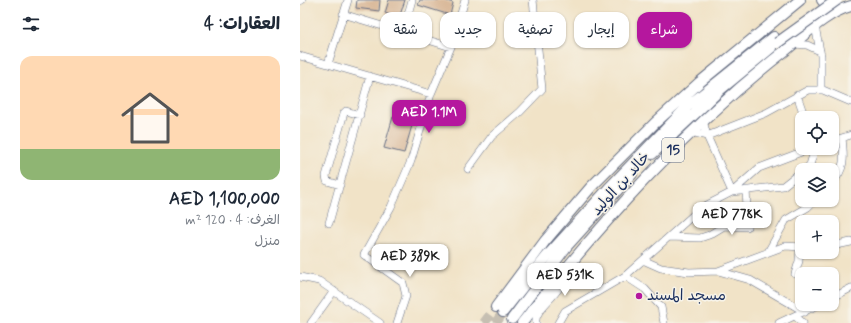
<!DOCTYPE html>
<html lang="ar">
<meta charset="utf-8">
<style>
body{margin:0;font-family:Mynerve,"Playpen Sans Arabic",sans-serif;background:#f6f6f7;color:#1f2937;direction:rtl;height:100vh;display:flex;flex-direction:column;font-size:15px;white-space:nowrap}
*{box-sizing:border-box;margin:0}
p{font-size:13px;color:#747a83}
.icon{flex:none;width:22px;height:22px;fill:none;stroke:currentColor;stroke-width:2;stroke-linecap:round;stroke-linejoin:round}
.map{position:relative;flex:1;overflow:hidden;direction:ltr}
.panel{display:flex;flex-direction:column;background:#fff;width:300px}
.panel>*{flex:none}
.top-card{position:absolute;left:12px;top:12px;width:380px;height:36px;direction:rtl;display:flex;gap:8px}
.controls{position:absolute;left:495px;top:111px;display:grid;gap:8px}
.controls a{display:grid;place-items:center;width:44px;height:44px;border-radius:8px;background:#fff;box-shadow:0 1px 3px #0004;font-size:20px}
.price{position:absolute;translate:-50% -34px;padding:0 9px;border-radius:8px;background:#fff;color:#222;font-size:13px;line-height:26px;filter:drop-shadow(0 1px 2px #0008)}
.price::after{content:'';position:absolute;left:50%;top:24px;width:12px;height:9px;margin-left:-6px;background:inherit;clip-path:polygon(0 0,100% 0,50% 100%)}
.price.on{background:#b5179e;color:#fff}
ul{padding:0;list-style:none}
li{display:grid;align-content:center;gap:8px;height:212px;padding:0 20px}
li span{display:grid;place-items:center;height:124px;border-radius:12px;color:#555}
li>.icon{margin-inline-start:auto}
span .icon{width:72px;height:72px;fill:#fffc;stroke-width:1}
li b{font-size:17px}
h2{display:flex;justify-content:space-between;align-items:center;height:48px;padding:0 20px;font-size:17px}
.chip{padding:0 14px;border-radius:12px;background:#fff;box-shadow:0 1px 3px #0004;font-size:14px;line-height:36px}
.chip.on{background:#b5179e;color:#fff}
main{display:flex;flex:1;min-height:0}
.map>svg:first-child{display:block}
.building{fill:#d5b08e}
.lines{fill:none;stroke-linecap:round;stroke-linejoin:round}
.highway-tunnel{stroke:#c6bfb2;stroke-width:10;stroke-dasharray:10 5;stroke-linecap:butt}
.minor-casing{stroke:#666e83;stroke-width:8}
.highway-casing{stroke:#666e83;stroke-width:12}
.minor{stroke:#fff;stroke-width:7}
.highway{stroke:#fff;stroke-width:10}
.highway-bridge-casing{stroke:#666e83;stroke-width:12;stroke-linecap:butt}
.highway-bridge{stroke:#fff;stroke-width:10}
.poi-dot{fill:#b5179e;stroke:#f7f3e8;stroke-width:1.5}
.labels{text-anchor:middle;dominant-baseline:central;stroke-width:3;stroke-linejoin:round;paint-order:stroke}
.shield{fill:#f7f3e8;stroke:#5d6a87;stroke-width:1}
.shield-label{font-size:14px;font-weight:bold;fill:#1b2f5e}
.street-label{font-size:15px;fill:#1b2f5e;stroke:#f7f3e8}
.poi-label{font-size:15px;fill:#1b2f5e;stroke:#f7f3e8;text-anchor:start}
</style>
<main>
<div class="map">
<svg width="551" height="323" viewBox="0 0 551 323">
<rect width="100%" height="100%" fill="#f7f3e8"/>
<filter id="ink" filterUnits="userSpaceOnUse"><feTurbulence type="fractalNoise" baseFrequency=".025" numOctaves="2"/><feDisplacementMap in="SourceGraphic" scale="8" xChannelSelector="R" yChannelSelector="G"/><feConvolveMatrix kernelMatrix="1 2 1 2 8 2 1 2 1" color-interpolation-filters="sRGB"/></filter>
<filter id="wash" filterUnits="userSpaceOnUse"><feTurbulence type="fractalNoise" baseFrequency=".012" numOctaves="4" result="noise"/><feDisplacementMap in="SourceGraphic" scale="16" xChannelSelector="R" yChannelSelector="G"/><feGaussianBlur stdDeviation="0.9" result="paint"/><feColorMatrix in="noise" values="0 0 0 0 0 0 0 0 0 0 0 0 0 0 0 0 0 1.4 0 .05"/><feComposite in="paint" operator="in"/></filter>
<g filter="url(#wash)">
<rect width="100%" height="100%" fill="#f1e3c7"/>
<g id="blocks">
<path class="building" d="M57 0H80L79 11 56 8Z
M89 0H105L99 18 85 13Z
M120 0H144L153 3 150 15 118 5Z
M93 117 113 122 104 153 84 148Z"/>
</g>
</g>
<g filter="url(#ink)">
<use href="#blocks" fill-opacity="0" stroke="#666e83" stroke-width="1"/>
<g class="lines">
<path class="highway-tunnel" d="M184 323 196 307
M196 323 203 312"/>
<defs>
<path id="minor" d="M0 1 2 0
M43 14 151 47
M515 26 521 56V90
M103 32 112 0
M494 44 507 45 520 51
M0 56 131 94
M28 64 48 0
M497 95 505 118
M403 120 407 136 432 192 483 186 502 171
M391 132 407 136 466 113 508 90H523L551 102
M532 141 551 135
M168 169 192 136 220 112 242 89 233 0
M504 170 510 165 515 148
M532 183C546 169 544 156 542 138
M40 185 27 181 26 176 44 113 46 111 60 115
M29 223 70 76
M369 237 400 238 409 235 424 226 447 227 448 223 446 190
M532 246 551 242
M468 252 486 220 508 207 515 200
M343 260 361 268 389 272 418 271 485 246 502 247
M418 271 450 280 505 312
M495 274 499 261 500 247
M325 276 345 289 361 307 364 323
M0 277 19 281 80 323
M532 298 551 288
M495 316 503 323
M11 323 34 291
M97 323 106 296 103 283 64 255 91 207 111 161 131 94 151 47 165 0
M236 323C233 308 265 293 266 270
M258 323 265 311 325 276 401 208 432 192 459 168 512 148
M479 323 520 304"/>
<path id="highway" d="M522 0 526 5 524 15
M352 154 420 90 471 48
M196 307 245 241 291 187 355 123 400 82 500 0
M203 312 247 256 308 189 388 106 474 37
M212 319 267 246 332 174
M222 323C301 223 386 128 486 50 506 34 526 13 551 6"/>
</defs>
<use href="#minor" class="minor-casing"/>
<use href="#highway" class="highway-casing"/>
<use href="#minor" class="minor"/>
<use href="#highway" class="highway"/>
<defs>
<path id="highway-bridge" d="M477 43 537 0"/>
</defs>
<use href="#highway-bridge" class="highway-bridge-casing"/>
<use href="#highway-bridge" class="highway-bridge"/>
</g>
</g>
<circle class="poi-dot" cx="339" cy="296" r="4"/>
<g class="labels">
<rect class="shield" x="362" y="138" width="22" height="24" rx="3"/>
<g class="shield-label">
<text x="373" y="150">15</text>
</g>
<g class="street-label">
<text transform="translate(321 184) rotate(-48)">خالد بن الوليد</text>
</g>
<g class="poi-label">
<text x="347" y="296">مسجد المسند</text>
</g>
</g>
</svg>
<div class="controls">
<a><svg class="icon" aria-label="locate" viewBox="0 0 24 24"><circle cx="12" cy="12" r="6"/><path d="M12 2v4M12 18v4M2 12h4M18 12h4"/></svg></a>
<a><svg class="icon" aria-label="layers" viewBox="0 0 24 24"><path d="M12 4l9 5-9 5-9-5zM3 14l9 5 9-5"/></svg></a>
<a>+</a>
<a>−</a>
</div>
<b class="price on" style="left:129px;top:134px">AED 1.1M</b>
<b class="price" style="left:432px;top:236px">AED 778K</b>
<b class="price" style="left:110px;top:278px">AED 389K</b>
<b class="price" style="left:265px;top:297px">AED 531K</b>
<div class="top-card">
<a class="chip on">شراء</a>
<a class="chip">إيجار</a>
<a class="chip">تصفية</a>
<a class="chip">جديد</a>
<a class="chip">شقة</a>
</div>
</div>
<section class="panel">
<h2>العقارات: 4<svg class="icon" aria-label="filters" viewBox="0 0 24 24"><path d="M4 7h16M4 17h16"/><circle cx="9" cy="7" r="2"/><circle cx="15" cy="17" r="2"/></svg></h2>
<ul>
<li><span style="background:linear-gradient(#ffd9b3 75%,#8fb573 0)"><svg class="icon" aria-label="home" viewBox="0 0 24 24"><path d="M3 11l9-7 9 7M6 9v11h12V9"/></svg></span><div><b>AED 1,100,000</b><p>الغرف: 4 · 120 m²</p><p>منزل</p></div></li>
</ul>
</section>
</main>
